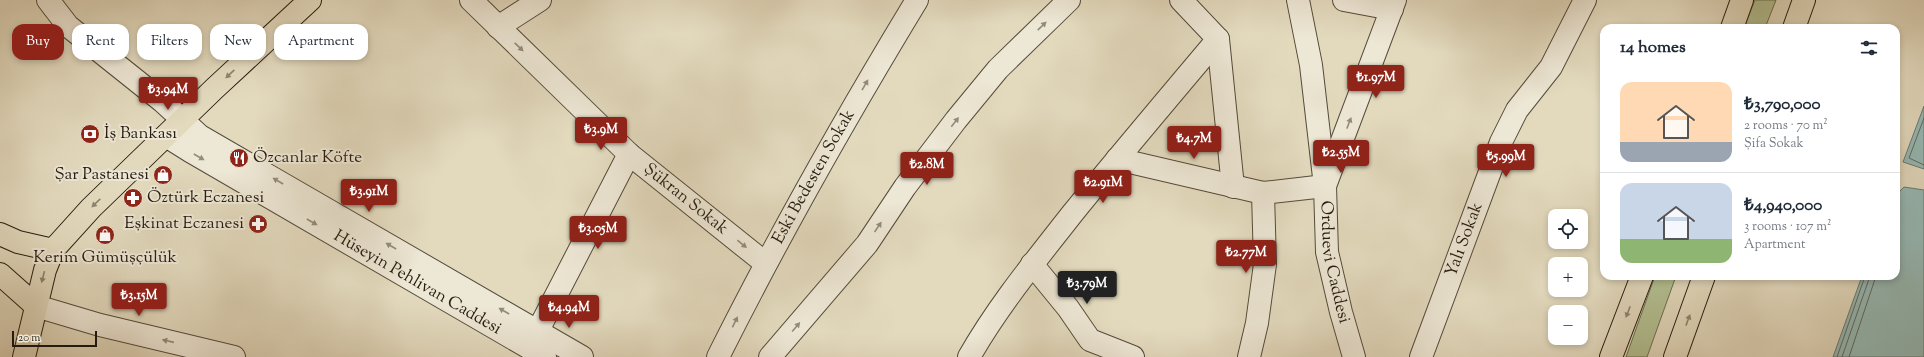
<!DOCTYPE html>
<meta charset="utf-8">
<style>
body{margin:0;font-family:"Sorts Mill Goudy",serif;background:#f2f2f3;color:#1f2937;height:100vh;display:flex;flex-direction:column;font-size:15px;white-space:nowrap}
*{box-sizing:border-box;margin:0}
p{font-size:13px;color:#747a83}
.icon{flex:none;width:22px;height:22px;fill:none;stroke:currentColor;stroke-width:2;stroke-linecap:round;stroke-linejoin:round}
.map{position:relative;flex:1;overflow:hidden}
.details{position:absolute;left:1600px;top:24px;width:300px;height:256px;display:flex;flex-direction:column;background:#fff;border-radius:12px;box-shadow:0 2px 6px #0003}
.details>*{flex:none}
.banner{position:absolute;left:12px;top:24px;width:380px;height:36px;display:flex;gap:8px}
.tools{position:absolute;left:1548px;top:209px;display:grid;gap:8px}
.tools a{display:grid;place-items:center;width:40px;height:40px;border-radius:8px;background:#fff;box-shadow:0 2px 6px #0003;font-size:20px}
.scale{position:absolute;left:12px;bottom:10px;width:85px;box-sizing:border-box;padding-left:4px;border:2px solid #261b0f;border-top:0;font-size:11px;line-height:14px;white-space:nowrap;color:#261b0f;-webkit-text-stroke:3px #ede7d5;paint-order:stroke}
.price{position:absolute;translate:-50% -34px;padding:0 9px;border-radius:4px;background:#8f2418;color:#fff;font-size:13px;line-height:26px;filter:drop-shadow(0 1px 2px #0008)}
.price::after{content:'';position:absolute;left:50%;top:24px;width:12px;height:9px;margin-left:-6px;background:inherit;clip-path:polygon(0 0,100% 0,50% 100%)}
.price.current{background:#222;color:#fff}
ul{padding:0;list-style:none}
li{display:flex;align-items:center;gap:12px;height:100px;padding:0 20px}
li+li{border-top:1px solid #e0e1e3}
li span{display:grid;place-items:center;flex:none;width:112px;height:80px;border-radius:12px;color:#555}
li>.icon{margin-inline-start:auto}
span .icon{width:48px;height:48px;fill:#fffc;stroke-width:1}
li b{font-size:17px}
h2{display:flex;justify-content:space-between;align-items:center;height:48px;padding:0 20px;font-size:17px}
.tag{padding:0 14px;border-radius:12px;background:#fff;box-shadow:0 2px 6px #0003;font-size:14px;line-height:36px}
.tag.current{background:#8f2418;color:#fff}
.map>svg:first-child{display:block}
.green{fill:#b3c092;stroke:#6c6e50}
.water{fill:#96bab6;stroke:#697a73}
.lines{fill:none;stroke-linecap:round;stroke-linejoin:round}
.shore{stroke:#5e6a62;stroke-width:1}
.minor-casing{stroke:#554b3b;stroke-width:24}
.major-casing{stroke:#261b0f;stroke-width:24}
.minor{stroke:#ede7d5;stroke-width:22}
.major{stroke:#e3dabe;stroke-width:22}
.oneway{fill:#938b7c}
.oneway2{fill:#8e846f}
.labels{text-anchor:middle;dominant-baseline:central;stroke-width:4;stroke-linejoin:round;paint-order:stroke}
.poi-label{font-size:17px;fill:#261b0f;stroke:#ede7d5;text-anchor:start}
.street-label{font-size:17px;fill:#261b0f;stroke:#ede7d5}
</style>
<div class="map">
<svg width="1924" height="357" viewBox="0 0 1924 357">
<rect width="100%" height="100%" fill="#e3dabe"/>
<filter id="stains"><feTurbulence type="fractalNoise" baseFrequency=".005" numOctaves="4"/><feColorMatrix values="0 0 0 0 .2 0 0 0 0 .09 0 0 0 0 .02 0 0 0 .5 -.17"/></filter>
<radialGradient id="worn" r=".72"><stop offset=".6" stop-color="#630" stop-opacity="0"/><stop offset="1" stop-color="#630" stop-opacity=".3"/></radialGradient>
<path class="green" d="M1755 0H1776L1765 28H1744Z
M1655 276H1676L1647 357H1626Z"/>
<path class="water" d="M1924 106V169L1903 162Z
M1904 187 1924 190V357H1833L1862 276H1896V195Z"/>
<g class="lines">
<path class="shore" d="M1924 118 1909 158 1924 165
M1837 357 1865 276
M1842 357 1870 276
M1849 357 1876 276"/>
<defs>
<g id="minor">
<path d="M48 0 68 26 162 101 200 136 582 357"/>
<path id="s1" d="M471 0 629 154 765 263"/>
<path d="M1181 0 1218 39 1233 187"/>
<path id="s2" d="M1298 0 1311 65 1325 186 1327 252 1341 312 1354 357"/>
<path d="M1344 0 1392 9"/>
<path d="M498 27 540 0"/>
<path id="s3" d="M166 136 190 151 545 357"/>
<path d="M1117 159 1263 193 1325 186 1395 0"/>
<path d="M1032 264 1068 308 1090 340 1133 357"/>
<path d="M36 306 100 325 234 357"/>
<path d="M531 344 629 154"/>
<path id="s4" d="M718 357C779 235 846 117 917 0"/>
<path d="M770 357 867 244 905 187 956 120 998 69 1069 0"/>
<path d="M969 357C998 306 1036 260 1072 214 1120 155 1169 97 1218 39"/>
<path d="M1249 357 1257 323 1265 264 1263 193"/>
<path id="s5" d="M1421 357 1501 142 1517 110 1551 67 1585 0"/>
</g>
<path id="major" d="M1732 28 1742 0
M1794 28 1804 0
M0 234 18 242 53 250
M0 274 36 306
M24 357 45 270 53 250 91 208 214 89 310 0
M1611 357 1642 276
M1675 357 1704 276"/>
</defs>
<use href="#minor" class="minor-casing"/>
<use href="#major" class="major-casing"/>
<use href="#minor" class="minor"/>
<use href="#major" class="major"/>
</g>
<defs><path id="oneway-solid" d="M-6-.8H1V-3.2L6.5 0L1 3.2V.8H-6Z"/></defs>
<g class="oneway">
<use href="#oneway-solid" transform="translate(1042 26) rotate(-44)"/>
<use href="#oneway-solid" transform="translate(519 47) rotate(44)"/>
<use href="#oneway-solid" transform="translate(865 85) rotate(-60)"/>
<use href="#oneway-solid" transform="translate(955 122) rotate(-52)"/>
<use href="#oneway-solid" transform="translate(1349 123) rotate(-69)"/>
<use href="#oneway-solid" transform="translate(199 157) rotate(30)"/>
<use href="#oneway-solid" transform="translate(278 181) rotate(-150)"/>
<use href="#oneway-solid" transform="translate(312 222) rotate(30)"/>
<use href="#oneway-solid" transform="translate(878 227) rotate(-56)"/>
<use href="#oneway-solid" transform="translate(742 244) rotate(39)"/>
<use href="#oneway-solid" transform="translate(391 246) rotate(-150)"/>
<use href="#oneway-solid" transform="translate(504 311) rotate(-150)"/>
<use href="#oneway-solid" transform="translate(735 322) rotate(-64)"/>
<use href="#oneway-solid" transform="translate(796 327) rotate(-50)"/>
<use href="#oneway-solid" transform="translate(168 341) rotate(-167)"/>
</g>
<g class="oneway2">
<use href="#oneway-solid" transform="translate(230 74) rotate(137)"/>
<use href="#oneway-solid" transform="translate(96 203) rotate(136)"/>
<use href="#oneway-solid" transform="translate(43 277) rotate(104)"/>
<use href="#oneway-solid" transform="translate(1628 312) rotate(111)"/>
<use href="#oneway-solid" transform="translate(1688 320) rotate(-70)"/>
</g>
<defs>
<symbol id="bank-disc" viewBox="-11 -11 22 22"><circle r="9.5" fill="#8f2418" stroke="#ede7d5"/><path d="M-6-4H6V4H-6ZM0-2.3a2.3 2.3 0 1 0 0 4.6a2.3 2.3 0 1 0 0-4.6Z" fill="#fff"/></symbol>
<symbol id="restaurant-disc" viewBox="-11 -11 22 22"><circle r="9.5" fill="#8f2418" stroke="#ede7d5"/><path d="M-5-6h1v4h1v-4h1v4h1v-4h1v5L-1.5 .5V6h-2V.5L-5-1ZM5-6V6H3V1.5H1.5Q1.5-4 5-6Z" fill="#fff"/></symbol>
<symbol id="shop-disc" viewBox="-11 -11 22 22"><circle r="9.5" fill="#8f2418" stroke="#ede7d5"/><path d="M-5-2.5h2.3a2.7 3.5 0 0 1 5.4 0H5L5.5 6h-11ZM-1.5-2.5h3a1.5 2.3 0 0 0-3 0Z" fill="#fff"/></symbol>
<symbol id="pharmacy-disc" viewBox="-11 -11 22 22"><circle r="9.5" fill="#8f2418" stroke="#ede7d5"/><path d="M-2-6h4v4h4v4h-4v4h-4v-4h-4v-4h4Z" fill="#fff"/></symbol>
</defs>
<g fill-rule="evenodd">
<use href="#bank-disc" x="79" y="123" width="22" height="22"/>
<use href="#restaurant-disc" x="228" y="147" width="22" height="22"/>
<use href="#shop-disc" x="152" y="164" width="22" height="22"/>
<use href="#pharmacy-disc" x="122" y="187" width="22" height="22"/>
<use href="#pharmacy-disc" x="247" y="213" width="22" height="22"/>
<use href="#shop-disc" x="94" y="224" width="22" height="22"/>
</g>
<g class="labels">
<g class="poi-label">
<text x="104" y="134">İş Bankası</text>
<text x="253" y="158">Özcanlar Köfte</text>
<text x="149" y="175" text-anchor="end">Şar Pastanesi</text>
<text x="147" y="198">Öztürk Eczanesi</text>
<text x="244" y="224" text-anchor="end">Eşkinat Eczanesi</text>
<text x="105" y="258" text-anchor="middle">Kerim Gümüşçülük</text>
</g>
<g class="street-label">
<text stroke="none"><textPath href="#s4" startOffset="204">Eski Bedesten Sokak</textPath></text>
<text stroke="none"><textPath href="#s1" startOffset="293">Şükran Sokak</textPath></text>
<text stroke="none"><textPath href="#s5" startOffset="125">Yalı Sokak</textPath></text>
<text stroke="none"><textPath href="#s2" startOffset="265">Orduevi Caddesi</textPath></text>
<text stroke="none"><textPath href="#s3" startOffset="291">Hüseyin Pehlivan Caddesi</textPath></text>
</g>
</g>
<rect width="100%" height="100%" filter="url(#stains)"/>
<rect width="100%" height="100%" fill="url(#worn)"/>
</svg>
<div class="tools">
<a><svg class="icon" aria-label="locate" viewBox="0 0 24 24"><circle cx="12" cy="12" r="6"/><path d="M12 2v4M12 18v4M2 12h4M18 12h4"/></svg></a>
<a>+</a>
<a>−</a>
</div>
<div class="scale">20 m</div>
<b class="price" style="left:1376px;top:99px">₺1.97M</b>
<b class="price" style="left:168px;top:111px">₺3.94M</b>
<b class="price" style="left:601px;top:151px">₺3.9M</b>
<b class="price" style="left:1194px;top:160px">₺4.7M</b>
<b class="price" style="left:1341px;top:174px">₺2.55M</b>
<b class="price" style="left:1506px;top:178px">₺5.99M</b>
<b class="price" style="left:927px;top:186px">₺2.8M</b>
<b class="price" style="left:1103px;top:204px">₺2.91M</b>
<b class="price" style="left:369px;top:213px">₺3.91M</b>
<b class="price" style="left:598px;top:250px">₺3.05M</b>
<b class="price" style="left:1246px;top:274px">₺2.77M</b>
<b class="price current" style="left:1087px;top:305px">₺3.79M</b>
<b class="price" style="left:139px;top:317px">₺3.15M</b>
<b class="price" style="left:569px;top:329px">₺4.94M</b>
<div class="banner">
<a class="tag current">Buy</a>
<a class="tag">Rent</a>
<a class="tag">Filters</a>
<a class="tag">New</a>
<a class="tag">Apartment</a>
</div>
<section class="details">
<h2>14 homes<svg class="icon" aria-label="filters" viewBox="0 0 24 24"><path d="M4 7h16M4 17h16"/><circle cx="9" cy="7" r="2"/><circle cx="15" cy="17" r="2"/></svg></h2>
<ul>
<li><span style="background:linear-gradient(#ffd9b3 75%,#9aa5b1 0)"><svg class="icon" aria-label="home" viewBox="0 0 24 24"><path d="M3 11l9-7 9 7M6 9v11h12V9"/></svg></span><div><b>₺3,790,000</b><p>2 rooms · 70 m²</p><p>Şifa Sokak</p></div></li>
<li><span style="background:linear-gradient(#c9d6e8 70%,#8fb573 0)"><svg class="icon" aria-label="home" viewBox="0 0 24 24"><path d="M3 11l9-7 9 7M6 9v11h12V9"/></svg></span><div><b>₺4,940,000</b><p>3 rooms · 107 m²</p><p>Apartment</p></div></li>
</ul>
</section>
</div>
